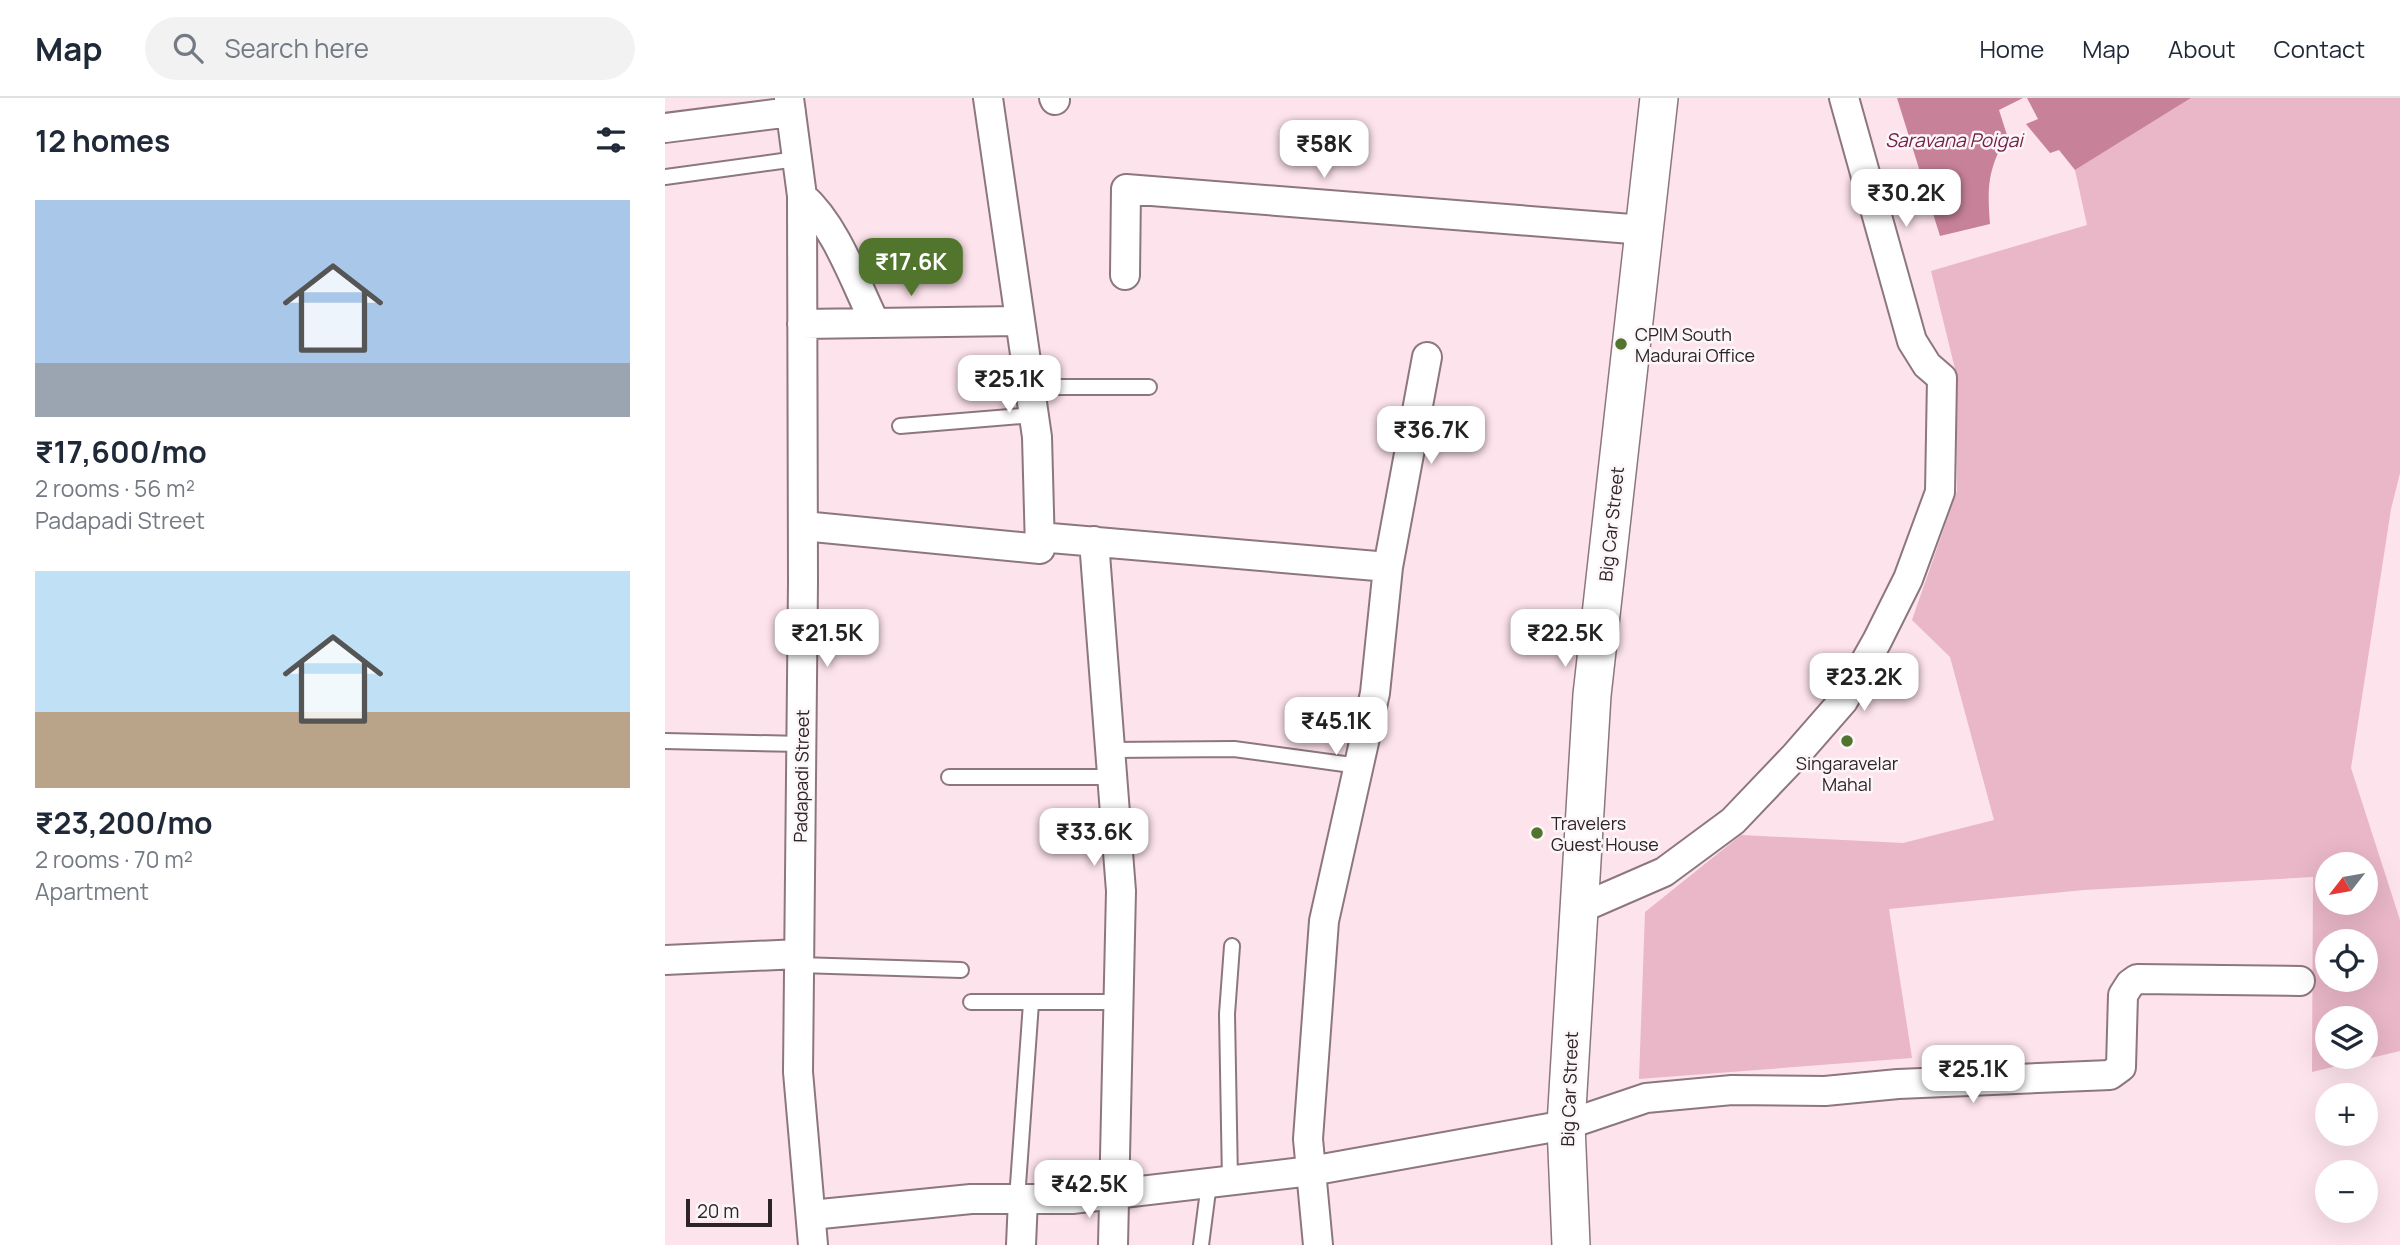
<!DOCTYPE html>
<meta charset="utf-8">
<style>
body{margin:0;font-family:Manrope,sans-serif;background:#f2f2f3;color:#1f2937;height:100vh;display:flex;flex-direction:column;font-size:26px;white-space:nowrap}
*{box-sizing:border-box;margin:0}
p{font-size:23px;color:#747a83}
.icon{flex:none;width:38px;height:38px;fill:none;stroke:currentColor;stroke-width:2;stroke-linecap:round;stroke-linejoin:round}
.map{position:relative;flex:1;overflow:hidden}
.sheet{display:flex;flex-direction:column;background:#fff;width:665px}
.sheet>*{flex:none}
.needle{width:46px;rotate:239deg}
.fabs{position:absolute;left:1650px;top:754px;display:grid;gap:14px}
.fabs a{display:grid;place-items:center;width:63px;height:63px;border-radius:50%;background:#fff;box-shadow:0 7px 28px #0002;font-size:35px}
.scale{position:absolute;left:21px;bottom:18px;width:86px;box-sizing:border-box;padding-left:7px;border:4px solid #2d2427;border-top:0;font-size:19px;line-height:24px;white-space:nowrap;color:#2d2427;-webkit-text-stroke:5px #fcf6f8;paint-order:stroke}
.price{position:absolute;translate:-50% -60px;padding:0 16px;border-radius:14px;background:#fff;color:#222;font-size:23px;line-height:46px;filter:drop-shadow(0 2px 4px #0008)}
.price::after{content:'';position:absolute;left:50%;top:42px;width:21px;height:16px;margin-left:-10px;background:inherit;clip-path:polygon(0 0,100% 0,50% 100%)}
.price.current{background:#52752d;color:#fff}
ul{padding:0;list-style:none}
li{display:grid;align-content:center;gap:14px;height:371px;padding:0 35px}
li span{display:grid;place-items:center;height:217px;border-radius:0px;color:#555}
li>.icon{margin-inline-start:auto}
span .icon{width:126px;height:126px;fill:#fffc;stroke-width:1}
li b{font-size:30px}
h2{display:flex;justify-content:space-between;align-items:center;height:84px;padding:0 35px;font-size:30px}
header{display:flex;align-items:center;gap:42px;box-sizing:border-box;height:98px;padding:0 35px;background:#fff;border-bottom:2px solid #e0e1e3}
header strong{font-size:33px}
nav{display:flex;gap:38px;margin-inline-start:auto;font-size:24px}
.search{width:490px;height:63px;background:#f2f2f3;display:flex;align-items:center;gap:18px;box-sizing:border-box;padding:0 24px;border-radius:38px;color:#747a83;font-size:26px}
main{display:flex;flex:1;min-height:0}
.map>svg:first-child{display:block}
.green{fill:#e9b7c7;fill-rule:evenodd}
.water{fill:#c78299}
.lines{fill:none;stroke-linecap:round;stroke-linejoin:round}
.service-casing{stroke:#8d777e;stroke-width:18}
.minor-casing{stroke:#8d777e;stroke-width:32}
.tertiary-casing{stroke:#8d777e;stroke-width:40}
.service{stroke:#fff;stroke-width:14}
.minor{stroke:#fff;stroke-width:28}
.tertiary{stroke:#fff;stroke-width:37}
.poi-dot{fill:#52752d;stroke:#fcf6f8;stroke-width:2.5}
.labels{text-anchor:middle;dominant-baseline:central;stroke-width:5;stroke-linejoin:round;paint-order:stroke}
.poi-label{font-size:18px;fill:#2d2427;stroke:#fcf6f8;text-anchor:start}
.street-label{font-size:18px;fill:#2d2427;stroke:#fcf6f8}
.water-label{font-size:19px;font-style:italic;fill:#742145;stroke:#fcf6f8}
</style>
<header>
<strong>Map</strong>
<div class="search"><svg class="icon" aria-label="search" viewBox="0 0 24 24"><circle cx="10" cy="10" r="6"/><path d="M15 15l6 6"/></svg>Search here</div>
<nav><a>Home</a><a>Map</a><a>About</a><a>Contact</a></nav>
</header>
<main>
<section class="sheet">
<h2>12 homes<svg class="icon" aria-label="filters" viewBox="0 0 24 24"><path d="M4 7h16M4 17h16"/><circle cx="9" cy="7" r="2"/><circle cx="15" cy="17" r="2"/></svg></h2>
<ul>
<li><span style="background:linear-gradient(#a9c7e8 75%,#9aa5b1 0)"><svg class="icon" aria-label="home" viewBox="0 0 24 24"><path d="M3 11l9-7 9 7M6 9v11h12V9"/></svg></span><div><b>₹17,600/mo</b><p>2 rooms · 56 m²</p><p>Padapadi Street</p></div></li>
<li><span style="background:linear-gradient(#bfe0f5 65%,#b9a48a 0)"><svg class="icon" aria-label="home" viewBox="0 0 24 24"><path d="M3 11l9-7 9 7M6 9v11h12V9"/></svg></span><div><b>₹23,200/mo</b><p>2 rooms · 70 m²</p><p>Apartment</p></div></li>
</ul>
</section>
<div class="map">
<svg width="1735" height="1147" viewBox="0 0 1735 1147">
<rect width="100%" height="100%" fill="#fde3eb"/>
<path class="green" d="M1526 0H1735V375L1726 411 1686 670 1735 822V953L1647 974 1648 779 1419 792 1224 811 1247 960 974 981 980 814 1076 737 1238 745 1329 722 1285 559 1247 522 1292 393 1291 275 1266 173 1422 127 1410 72ZM1662 766H1701V805H1662ZM1662 844H1701V882H1662ZM1662 920H1701V959H1662Z"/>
<path class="water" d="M1232 0H1358L1334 12 1342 37C1323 72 1322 87 1325 126L1275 138Z
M1362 0H1526L1410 72 1394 52 1385 55 1361 26 1373 21Z"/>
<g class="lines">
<defs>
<path id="service" d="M0 79 132 61
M365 289H484
M235 328 369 317
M0 643 137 646
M445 652 569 651 694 668
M284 679H446
M134 867 296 872
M306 904H453
M565 1083 562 916 567 848
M352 1101 366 905
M536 1147 544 1085"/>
<path id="minor" d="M124 0 137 98 138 484 133 974 148 1147
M389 0 390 2
M0 30 126 14
M137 98C171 128 190 184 210 225
M460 177 461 91 979 132
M137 226 355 223
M138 428 375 451 372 339 323 0
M374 439 723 469 710 595 659 823 643 1041 653 1147
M429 443 456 793 448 1147
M723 469 762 259
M914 811 999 774 1068 723 1130 658 1178 603 1212 543 1243 481 1275 394 1277 280 1262 267 1247 243 1179 0
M0 862 134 856
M146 1117 306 1101H407L646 1073 901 1027 981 1000 1067 992 1160 993 1233 986 1445 977 1456 969 1458 897 1465 886 1472 881 1635 883
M356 1147 358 1101"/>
<path id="tertiary" d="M906 1147 901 1027 927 597 994 0"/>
</defs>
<use href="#service" class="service-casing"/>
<use href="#minor" class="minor-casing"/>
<use href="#tertiary" class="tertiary-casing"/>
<use href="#service" class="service"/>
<use href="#minor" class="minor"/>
<use href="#tertiary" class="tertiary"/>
</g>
<g class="poi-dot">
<circle cx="956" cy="246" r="7"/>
<circle cx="1182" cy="643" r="7"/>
<circle cx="872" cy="735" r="7"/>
</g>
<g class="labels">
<g class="poi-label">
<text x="970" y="236">CPIM South<tspan x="970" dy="21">Madurai Office</tspan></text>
<text x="1182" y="665" text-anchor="middle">Singaravelar<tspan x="1182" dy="21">Mahal</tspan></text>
<text x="886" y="725">Travelers<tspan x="886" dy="21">Guest House</tspan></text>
</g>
<g class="street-label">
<text transform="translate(946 426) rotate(-84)">Big Car Street</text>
<text transform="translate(136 678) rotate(-89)">Padapadi Street</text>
<text transform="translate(904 991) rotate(-88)">Big Car Street</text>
</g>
<g class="water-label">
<text x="1289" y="42">Saravana Poigai</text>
</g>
</g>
</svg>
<div class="fabs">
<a><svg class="needle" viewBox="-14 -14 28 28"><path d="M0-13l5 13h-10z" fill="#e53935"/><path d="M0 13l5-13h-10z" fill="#747a83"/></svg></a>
<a><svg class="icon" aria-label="locate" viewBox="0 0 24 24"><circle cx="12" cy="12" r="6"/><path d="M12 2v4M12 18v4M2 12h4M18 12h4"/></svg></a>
<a><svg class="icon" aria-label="layers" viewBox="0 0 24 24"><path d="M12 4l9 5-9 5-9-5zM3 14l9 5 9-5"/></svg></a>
<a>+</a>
<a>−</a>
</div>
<div class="scale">20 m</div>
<b class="price" style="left:659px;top:82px">₹58K</b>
<b class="price" style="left:1241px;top:131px">₹30.2K</b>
<b class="price current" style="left:246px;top:200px">₹17.6K</b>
<b class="price" style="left:344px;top:317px">₹25.1K</b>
<b class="price" style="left:766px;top:368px">₹36.7K</b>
<b class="price" style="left:162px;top:571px">₹21.5K</b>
<b class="price" style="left:900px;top:571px">₹22.5K</b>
<b class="price" style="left:1199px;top:615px">₹23.2K</b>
<b class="price" style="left:671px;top:659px">₹45.1K</b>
<b class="price" style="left:429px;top:770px">₹33.6K</b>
<b class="price" style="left:1308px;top:1007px">₹25.1K</b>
<b class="price" style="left:424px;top:1122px">₹42.5K</b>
</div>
</main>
